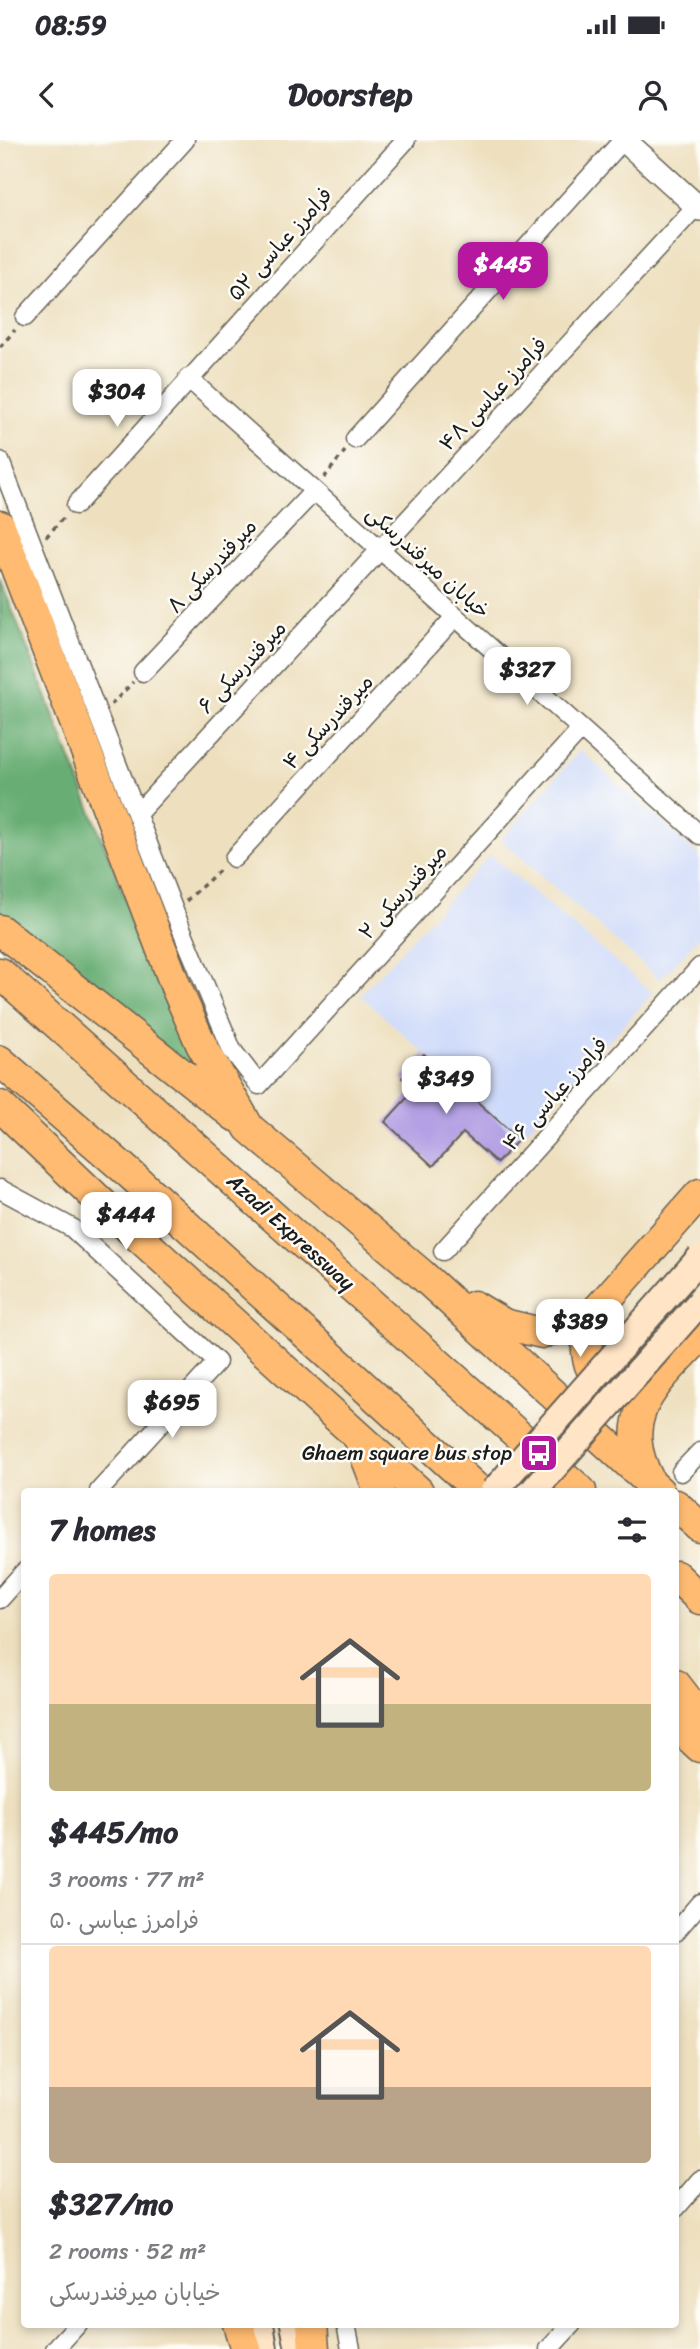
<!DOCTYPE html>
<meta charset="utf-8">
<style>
body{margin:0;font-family:Sriracha,"Playpen Sans Arabic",sans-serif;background:#f7f7f7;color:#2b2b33;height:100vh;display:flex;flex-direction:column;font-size:26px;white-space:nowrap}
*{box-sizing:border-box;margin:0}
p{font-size:23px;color:#7c7c81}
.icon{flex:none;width:38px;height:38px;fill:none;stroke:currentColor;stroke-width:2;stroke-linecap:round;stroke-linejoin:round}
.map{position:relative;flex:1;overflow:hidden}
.details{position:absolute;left:21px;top:1348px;width:658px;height:840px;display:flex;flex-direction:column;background:#fff;border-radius:7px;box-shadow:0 4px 10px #0003}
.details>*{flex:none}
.price{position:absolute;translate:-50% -60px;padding:0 16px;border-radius:14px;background:#fff;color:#222;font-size:23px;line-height:46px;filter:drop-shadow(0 2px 4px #0008)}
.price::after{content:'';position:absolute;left:50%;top:42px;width:21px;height:16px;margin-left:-10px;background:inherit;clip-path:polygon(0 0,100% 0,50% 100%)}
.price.active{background:#b5179e;color:#fff}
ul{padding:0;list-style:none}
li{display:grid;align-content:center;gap:14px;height:371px;padding:0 28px}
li+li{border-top:2px solid #e1e1e2}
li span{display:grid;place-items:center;height:217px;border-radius:7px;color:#555}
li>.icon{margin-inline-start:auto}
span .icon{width:126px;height:126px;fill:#fffc;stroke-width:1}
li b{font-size:30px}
h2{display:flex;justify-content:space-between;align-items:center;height:84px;padding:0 28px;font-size:30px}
.status{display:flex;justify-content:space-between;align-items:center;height:49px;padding:0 35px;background:#fff;direction:ltr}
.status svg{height:19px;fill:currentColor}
header{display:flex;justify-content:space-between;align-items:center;height:91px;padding:0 28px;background:#fff;font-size:32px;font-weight:700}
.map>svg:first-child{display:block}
.built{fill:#cedafa}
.forest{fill:#68ad73;stroke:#426448;stroke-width:2}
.building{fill:#b4a0e4}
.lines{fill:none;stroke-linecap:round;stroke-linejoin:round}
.minor-casing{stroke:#666155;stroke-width:21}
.tertiary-casing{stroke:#666155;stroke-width:26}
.secondary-casing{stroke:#666155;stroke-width:30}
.trunk-casing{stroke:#666155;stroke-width:33}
.path{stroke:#666155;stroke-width:3.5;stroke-dasharray:5 5;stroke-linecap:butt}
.minor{stroke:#fff;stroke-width:18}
.tertiary{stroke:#fff;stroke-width:23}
.secondary{stroke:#ffe4c6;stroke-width:26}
.trunk{stroke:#ffbb71;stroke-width:30}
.secondary-bridge-casing{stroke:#666155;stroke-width:30;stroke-linecap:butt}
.secondary-bridge{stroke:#ffe4c6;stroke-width:26}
.labels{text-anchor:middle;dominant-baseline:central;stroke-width:5;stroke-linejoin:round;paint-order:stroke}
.street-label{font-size:21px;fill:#1c1c1c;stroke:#fdfcf7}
.poi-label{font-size:21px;fill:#1c1c1c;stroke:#fdfcf7;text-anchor:end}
</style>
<div class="status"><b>08:59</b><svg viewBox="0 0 49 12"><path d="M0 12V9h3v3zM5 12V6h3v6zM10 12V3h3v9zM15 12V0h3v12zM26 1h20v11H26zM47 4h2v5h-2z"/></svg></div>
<header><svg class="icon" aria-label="back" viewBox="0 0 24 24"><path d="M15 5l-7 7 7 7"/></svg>Doorstep<svg class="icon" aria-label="person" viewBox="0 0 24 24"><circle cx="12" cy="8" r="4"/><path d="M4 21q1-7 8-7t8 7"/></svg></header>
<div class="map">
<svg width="700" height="2209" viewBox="0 0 700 2209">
<rect width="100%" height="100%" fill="#fdfcf7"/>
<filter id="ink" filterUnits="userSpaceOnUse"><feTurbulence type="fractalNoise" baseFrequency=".0143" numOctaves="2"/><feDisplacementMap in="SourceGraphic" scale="14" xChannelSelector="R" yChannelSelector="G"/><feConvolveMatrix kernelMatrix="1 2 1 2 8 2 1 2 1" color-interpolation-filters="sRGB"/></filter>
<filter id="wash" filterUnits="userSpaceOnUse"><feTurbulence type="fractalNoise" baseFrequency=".00686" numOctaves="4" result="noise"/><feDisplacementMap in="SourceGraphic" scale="28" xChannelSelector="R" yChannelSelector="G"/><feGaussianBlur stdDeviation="1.57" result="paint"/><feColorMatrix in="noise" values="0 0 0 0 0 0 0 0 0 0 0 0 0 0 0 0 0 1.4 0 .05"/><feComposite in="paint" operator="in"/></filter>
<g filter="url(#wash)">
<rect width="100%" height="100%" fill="#eee0bf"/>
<path class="built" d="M580 610 700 716V796L660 840 501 700Z
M490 715 653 853 519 999 360 855Z"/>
<path class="forest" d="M0 439 162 851 205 942 0 771Z"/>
<g id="blocks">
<path class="building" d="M424 914 519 999 497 1023 463 993 433 1026 385 982 415 949 402 938Z"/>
</g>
</g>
<g filter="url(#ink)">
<use href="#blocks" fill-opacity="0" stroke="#666155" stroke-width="2"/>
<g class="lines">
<defs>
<path id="minor" d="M25 177 185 0
M188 238 700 695
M355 299 623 0
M0 321 174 771 232 910 259 945 581 589
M76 365 406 0
M143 532 314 351
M137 674 700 62
M234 718 455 477
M0 1049 72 1088 217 1222 99 1351
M443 1111 700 827
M681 1332 700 1312
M0 1459 24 1432
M676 1791 700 1763
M676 2068 700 2040
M346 2184 351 2209
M55 2209 78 2184
M549 2209 572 2184"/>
<path id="tertiary" d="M624 0 700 69"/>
<path id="secondary" d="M260 2184 264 2209
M294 2184 299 2209"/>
<path id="trunk" d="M0 386 176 847 201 904 249 988 421 1134 659 1351
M0 790 235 976
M0 833 581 1351
M0 921 130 1034 479 1351
M0 966 107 1068 418 1351
M474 1166 504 1184 542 1193 591 1177
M652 1249C597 1264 577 1224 591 1177L700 1054
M360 1301 379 1351
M649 1340C614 1274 658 1242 700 1196
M676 1365 700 1387
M676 1436 700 1459
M676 1545 700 1576
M676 1585 700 1607
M238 2184 246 2209
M312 2184 314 2209"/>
</defs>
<use href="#minor" class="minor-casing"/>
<use href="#tertiary" class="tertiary-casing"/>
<use href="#secondary" class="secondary-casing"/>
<use href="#trunk" class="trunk-casing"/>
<path class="path" d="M0 207 15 190
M324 338 345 311
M46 397 64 377
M111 565 133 542
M186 761 222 728"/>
<use href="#minor" class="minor"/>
<use href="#tertiary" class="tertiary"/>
<use href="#secondary" class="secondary"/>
<use href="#trunk" class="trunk"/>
<defs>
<path id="secondary-bridge" d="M494 1351 700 1118
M533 1351 700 1162"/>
</defs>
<use href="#secondary-bridge" class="secondary-bridge-casing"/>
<use href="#secondary-bridge" class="secondary-bridge"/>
</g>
</g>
<defs>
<symbol id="bus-square" viewBox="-11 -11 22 22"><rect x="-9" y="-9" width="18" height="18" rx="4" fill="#b5179e" stroke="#fdfcf7"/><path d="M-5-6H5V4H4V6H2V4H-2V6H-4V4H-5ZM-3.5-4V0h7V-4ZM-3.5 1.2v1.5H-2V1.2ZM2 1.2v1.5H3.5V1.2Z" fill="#fff"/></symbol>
</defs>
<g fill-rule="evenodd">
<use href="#bus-square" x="517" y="1291" width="44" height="44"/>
</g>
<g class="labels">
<g class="street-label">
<text transform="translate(280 104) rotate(-48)">فرامرز عباسی ۵۲</text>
<text transform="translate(493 254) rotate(-47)">فرامرز عباسی ۴۸</text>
<text transform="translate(428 422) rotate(42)">خیابان میرفندرسکی</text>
<text transform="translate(212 426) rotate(-47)">میرفندرسکی ۸</text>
<text transform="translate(242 527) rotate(-47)">میرفندرسکی ۶</text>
<text transform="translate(328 582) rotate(-47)">میرفندرسکی ۴</text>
<text transform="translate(403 752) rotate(-48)">میرفندرسکی ۲</text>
<text transform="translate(555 954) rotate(-48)">فرامرز عباسی ۴۶</text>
<text transform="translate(291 1092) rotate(42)">Azadi Expressway</text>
</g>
<g class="poi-label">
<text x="512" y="1313">Ghaem square bus stop</text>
</g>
</g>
</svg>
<b class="price active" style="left:503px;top:162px">$445</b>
<b class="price" style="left:117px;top:289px">$304</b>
<b class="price" style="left:527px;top:567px">$327</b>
<b class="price" style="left:446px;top:976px">$349</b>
<b class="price" style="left:126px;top:1112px">$444</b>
<b class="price" style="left:580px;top:1219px">$389</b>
<b class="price" style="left:172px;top:1300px">$695</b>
<section class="details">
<h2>7 homes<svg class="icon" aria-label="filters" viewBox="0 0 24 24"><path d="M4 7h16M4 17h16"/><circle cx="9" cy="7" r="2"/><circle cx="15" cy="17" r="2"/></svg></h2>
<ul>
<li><span style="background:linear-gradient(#ffd9b3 60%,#c2b280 0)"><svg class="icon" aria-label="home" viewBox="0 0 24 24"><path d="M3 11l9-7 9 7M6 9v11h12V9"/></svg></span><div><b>$445/mo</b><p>3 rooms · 77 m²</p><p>فرامرز عباسی ۵۰</p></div></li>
<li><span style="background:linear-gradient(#ffd9b3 65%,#b9a48a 0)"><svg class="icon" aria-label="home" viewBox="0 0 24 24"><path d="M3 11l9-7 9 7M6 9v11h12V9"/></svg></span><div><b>$327/mo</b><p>2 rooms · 52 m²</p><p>خیابان میرفندرسکی</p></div></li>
</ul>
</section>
</div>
